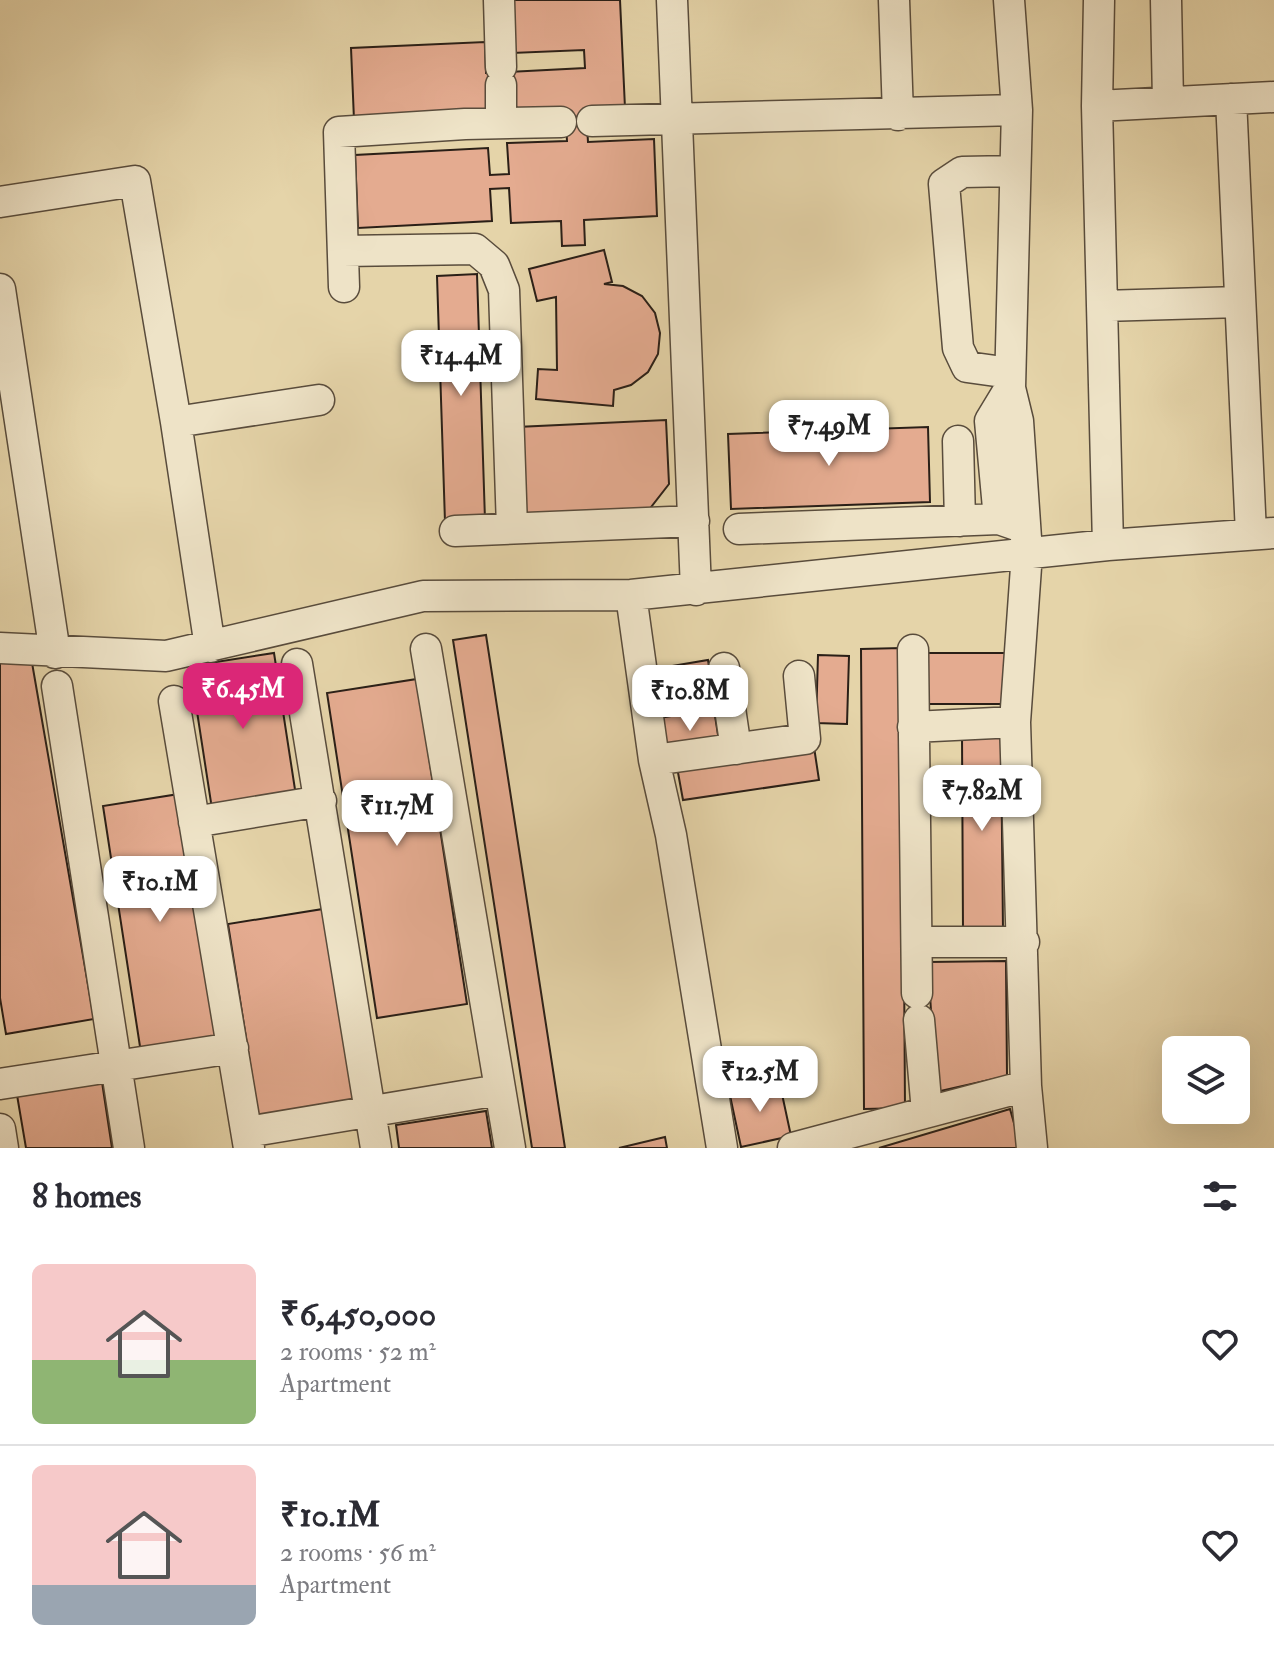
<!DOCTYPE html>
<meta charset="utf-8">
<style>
body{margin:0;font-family:"IM FELL Double Pica",serif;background:#f7f7f7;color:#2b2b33;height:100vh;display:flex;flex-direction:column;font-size:30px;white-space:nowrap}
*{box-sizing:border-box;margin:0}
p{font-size:26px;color:#7c7c81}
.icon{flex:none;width:44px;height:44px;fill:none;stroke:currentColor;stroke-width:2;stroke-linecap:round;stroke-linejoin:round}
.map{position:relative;height:1148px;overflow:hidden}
.details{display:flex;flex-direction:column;background:#fff;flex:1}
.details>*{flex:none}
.tools{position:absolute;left:1162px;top:1036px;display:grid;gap:16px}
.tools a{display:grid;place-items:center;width:88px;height:88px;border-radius:12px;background:#fff;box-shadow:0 8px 32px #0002;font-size:40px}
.price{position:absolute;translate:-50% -68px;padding:0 18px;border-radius:16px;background:#fff;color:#222;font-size:26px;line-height:52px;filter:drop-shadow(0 2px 4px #0008)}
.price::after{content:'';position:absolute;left:50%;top:48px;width:24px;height:18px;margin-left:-12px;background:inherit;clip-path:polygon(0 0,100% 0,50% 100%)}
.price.on{background:#db2777;color:#fff}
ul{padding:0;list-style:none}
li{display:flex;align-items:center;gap:24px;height:200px;padding:0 32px}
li+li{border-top:2px solid #e1e1e2}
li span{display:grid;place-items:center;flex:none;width:224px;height:160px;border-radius:12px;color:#555}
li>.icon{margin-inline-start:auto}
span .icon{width:96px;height:96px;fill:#fffc;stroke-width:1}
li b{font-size:34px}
h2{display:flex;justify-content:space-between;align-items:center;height:96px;padding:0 32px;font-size:34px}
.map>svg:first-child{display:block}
.building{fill:#e4ab90;stroke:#2a1f17;stroke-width:2}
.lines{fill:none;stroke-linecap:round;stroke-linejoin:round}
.minor-casing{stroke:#594c3c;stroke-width:33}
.minor{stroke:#eee3c7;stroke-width:30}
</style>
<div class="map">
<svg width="1274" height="1148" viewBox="0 0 1274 1148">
<rect width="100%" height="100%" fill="#e5d4a9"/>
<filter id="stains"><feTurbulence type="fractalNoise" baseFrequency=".0025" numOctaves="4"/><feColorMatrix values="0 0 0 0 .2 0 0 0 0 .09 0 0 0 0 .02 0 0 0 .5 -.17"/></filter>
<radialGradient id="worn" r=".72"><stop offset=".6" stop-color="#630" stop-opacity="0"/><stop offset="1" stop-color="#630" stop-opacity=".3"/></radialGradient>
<path class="building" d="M510 0H620L625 108 586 109 588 142 654 139 657 216 584 220 585 245 562 246 561 221 511 223 509 188 490 189 492 221 358 228 355 155 488 148 490 175 509 174 507 143 567 141 565 111 514 113 512 81 487 82 488 113 354 120 351 48 485 42 486 73 585 68 584 50 512 53Z
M604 250 612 282 604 284 623 286 642 296 655 313 660 333 658 354 648 372 631 385 614 390 613 406 536 399 538 369 557 370 556 297 537 301 529 269Z
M477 274 485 520 445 522 437 276Z
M666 420 669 484 648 511 521 517 517 427Z
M928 427 930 502 731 509 728 434Z
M486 635 565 1148H532L453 640Z
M902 648 905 1108 864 1109 861 649Z
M274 653 296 796 212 809 190 666Z
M928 653H1005V704H928Z
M818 655 849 656 847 724 816 723Z
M31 657 94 1019 6 1034 0 998V662Z
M708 660 715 702 660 711 654 669Z
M417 679 467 1004 377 1018 327 693Z
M714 709 720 748 665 756 659 718Z
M962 734H1001L1003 932H963Z
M814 747 819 780 683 800 677 767Z
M179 794 217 1041 141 1053 103 806Z
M323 909 354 1106 259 1120 228 924Z
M1006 961 1007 1076 936 1092 928 962Z
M779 1080 791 1136 741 1147 729 1091Z
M102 1082 112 1148H26L17 1095Z
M1010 1109 1021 1148H879Z
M486 1111 492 1148H399L396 1125Z
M665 1137 667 1148H619Z"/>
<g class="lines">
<defs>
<path id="minor" d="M499 0 501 67
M672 0 696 590
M894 0 898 115
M1009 0 1017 110 1010 388 1018 421 1027 553 1015 722 1026 1086 1032 1148
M1099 0 1097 106 1108 545
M1166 0 1168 102
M501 85V123
M1231 99 1251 534
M1097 106 1274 97
M592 121 1017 110
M0 202 135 181 176 422 210 647
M343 251 475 249 494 265 504 290 512 528
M344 287 339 132 465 124 561 122
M0 289 55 653
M1102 306 1240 302
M1010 373 967 367 958 348 944 184 962 172 1015 171
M176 422 319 400
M958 441 960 521
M999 519 990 421 1010 388
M739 529 999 519 1025 528
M455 531 694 521
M631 595 654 760 671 835 722 1148
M0 648 166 656 423 596 631 595 1108 545 1274 533
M426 649 510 1148
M913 650 917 993
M297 664 376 1148
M724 668 736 749
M57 686 129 1148
M174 701 249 1148
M913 727 1015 722
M654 760 805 739 799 676
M194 822 321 801
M917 942H1024
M919 1020 927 1112
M0 1084 233 1048
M0 1129 3 1148
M247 1132 499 1090
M793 1148 1026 1086"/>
</defs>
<use href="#minor" class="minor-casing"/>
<use href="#minor" class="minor"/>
</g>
<rect width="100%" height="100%" filter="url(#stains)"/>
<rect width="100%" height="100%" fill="url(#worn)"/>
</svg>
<div class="tools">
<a><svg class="icon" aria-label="layers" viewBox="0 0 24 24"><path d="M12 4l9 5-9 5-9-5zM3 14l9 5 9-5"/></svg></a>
</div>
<b class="price" style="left:461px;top:398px">₹14.4M</b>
<b class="price" style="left:829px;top:468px">₹7.49M</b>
<b class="price on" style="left:243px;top:731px">₹6.45M</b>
<b class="price" style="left:690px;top:733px">₹10.8M</b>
<b class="price" style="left:982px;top:833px">₹7.82M</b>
<b class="price" style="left:397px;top:848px">₹11.7M</b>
<b class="price" style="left:160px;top:924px">₹10.1M</b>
<b class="price" style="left:760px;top:1114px">₹12.5M</b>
</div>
<section class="details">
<h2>8 homes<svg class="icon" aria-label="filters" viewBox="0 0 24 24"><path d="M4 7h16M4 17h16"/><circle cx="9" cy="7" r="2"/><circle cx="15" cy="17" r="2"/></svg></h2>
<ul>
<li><span style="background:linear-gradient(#f6c9c9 60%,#8fb573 0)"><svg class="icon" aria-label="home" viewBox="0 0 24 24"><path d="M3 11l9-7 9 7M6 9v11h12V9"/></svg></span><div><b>₹6,450,000</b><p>2 rooms · 52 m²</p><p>Apartment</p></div><svg class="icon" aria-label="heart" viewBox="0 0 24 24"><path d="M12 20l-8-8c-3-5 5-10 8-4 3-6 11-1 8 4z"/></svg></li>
<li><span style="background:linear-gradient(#f6c9c9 75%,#9aa5b1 0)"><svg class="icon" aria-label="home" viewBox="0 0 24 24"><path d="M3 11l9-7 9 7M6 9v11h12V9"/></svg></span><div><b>₹10.1M</b><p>2 rooms · 56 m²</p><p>Apartment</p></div><svg class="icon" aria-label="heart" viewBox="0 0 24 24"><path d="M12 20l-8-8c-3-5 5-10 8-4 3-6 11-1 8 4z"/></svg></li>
</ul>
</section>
